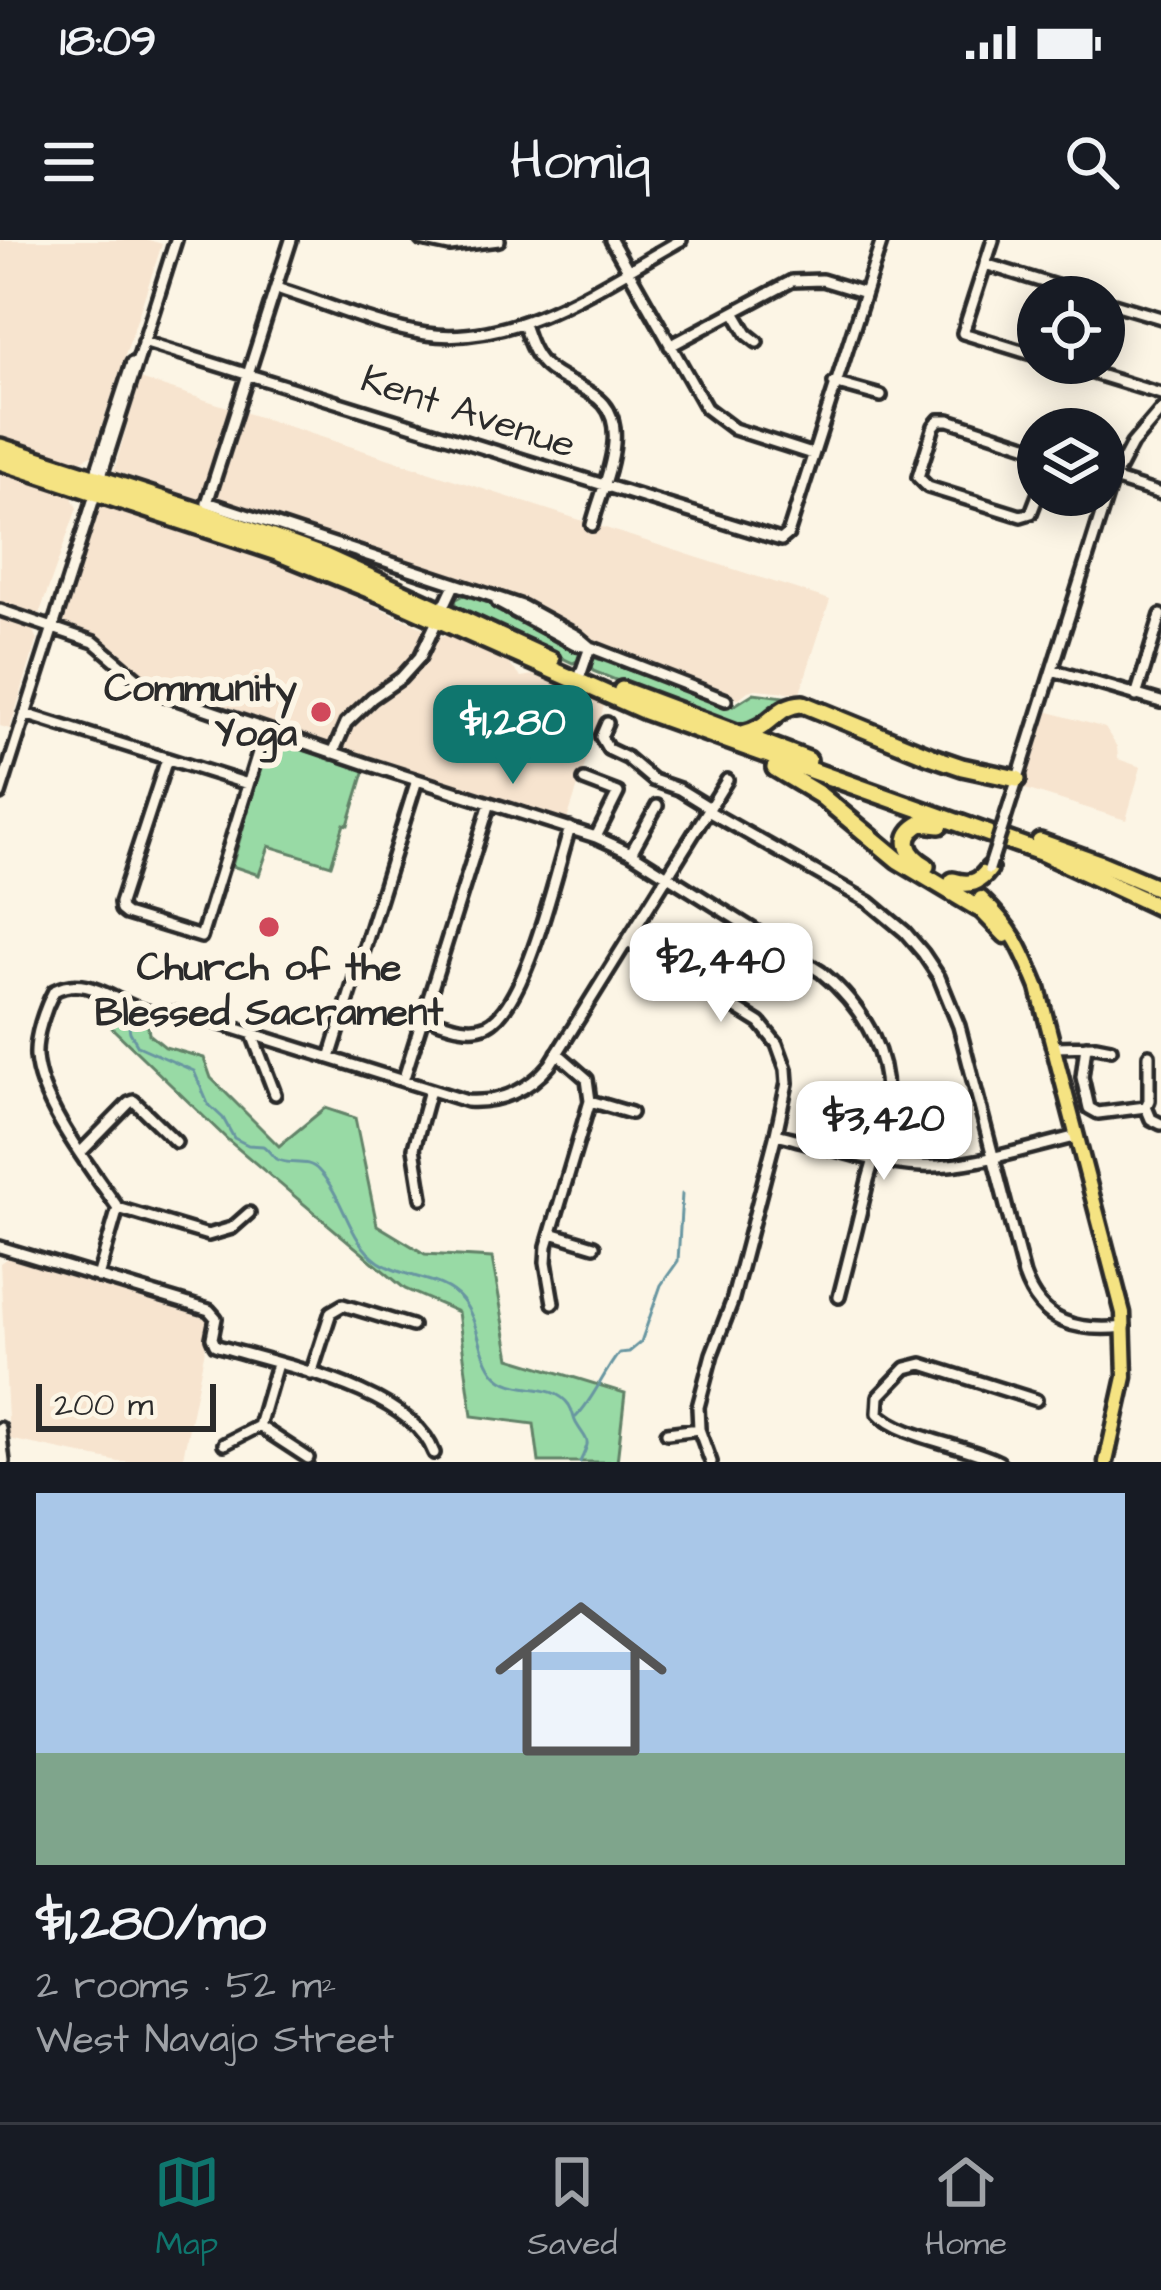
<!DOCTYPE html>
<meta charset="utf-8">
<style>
body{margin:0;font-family:"Architects Daughter",sans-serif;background:#20242c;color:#f1f3f6;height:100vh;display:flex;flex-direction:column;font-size:45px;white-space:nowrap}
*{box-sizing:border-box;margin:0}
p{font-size:39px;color:#9ea1a6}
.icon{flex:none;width:66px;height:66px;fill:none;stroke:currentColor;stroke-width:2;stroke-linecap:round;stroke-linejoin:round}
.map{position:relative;height:1222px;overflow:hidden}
.side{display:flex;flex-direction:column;background:#171b24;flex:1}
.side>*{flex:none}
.buttons{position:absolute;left:1017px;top:36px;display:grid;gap:24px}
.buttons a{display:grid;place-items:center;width:108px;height:108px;border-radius:50%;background:#171b24;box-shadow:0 6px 30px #0003;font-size:60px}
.scale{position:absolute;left:36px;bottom:30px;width:180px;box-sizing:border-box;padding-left:12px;border:6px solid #2b2b2b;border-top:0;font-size:33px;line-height:42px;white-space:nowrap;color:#2b2b2b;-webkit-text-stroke:9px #fcf5e5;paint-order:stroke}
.price{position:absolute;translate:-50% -102px;padding:0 27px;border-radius:24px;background:#fff;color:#222;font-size:39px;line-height:78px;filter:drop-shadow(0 3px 6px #0008)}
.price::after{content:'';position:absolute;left:50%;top:72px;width:36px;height:27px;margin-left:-18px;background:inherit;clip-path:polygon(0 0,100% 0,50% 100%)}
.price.selected{background:#0f766e;color:#fff}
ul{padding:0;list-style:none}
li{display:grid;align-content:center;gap:24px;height:636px;padding:0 36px}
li+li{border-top:3px solid #363941}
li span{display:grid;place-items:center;height:372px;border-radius:0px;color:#555}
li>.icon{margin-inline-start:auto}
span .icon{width:216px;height:216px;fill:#fffc;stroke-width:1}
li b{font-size:51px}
.status{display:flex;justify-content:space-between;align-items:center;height:84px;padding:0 60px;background:#171b24;direction:ltr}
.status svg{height:33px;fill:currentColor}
header{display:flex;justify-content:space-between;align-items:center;height:156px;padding:0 36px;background:#171b24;font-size:54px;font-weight:600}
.dock{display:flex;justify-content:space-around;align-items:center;height:168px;border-top:3px solid #363941;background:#171b24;font-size:33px;color:#9ea1a6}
.dock a{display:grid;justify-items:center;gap:6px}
.dock .selected{color:#0f766e}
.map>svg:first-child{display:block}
.built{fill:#f7e4cf}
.green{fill:#98daa5;stroke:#628268;stroke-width:3}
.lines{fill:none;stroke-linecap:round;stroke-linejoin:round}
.stream{stroke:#6896a1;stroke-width:3}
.minor-casing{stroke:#2b2b2b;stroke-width:18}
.major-casing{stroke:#2b2b2b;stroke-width:21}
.highway-casing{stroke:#2b2b2b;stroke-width:24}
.minor{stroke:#fcf5e5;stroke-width:9}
.major{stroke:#f5e382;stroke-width:12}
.highway{stroke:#f5e382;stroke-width:15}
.minor-bridge-casing{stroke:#2b2b2b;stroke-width:18;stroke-linecap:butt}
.minor-bridge{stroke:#fcf5e5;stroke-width:9}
.poi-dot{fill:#d1495b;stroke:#fcf5e5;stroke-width:4.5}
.labels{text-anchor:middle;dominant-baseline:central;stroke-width:12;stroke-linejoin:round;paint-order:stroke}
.street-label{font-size:39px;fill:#2b2b2b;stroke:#fcf5e5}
.poi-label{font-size:39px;font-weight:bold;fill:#2b2b2b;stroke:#fcf5e5;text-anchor:end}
</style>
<div class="status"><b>18:09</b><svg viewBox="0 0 49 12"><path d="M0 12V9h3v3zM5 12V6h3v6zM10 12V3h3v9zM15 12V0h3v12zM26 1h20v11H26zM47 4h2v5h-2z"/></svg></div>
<header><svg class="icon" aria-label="menu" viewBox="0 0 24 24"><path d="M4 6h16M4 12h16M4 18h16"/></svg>Homiq<svg class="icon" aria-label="search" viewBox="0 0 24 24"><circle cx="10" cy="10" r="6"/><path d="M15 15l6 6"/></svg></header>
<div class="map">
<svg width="1161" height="1222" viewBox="0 0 1161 1222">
<rect width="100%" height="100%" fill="#fcf5e5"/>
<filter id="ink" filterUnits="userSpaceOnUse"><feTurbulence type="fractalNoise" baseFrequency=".00833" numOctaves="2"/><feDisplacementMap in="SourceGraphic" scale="24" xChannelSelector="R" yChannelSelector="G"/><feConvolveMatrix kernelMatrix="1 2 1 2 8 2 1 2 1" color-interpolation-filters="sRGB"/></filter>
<g filter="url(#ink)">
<path class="built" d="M0 0H149L162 4 92 215 76 223 0 199Z
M140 139 830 360 800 453 756 449 748 451 738 459 575 392 501 350 202 253 199 260 114 231Z
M0 232 71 255 77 268 39 375 34 393 37 400 10 489 0 486Z
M104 265 138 273 285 322 307 335 443 397 447 393 477 405 508 423 521 437 533 435 605 463 567 580 350 511 346 507 329 501 323 503 280 490 232 468 159 447 101 401 70 389 62 379 66 363 97 271Z
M1046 471 1105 488 1117 507 1118 519 1141 527 1126 580 1022 548Z
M7 1018 208 1079 205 1109 182 1222H119L9 1199 0 1023Z"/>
<path class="green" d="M464 355 504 368 577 408 581 412 580 420 573 423 458 369 455 360Z
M593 417 725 465H735L754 453 798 459 782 461 760 483 744 486 673 463 593 431 589 423Z
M271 500 365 529 348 585 344 584 331 625 269 606 259 635 232 626 268 502Z
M115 766 147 779 149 794 165 807 204 818 211 838 279 906 325 868 355 878 377 985 425 1014 492 1018 510 1118 625 1153 617 1222H539L534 1184 472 1176 458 1072 405 1049 229 901 110 786Z"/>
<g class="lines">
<path class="stream" d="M128 782 130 792 138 806 194 831 208 864 223 878 234 898 248 905 263 906C268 909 271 915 276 919 290 927 307 917 319 931 345 958 348 1001 379 1022 404 1039 442 1036 462 1060 480 1082 478 1114 495 1134 514 1156 551 1140 569 1165 574 1173 572 1175 576 1183 588 1204 592 1197 580 1222
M576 1177C594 1159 603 1133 619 1113L629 1112 641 1102 661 1045 678 1021 682 954"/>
<defs>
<path id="minor" d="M421 0 450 6 499 0
M611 0 706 168 734 189 812 214
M993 0 963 93 1038 116
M985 24 1092 57
M276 48C325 63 375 86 426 94 517 107 605 42 681 0
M1104 61 1161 78
M734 72 747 94 757 102
M523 84C528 99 533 114 544 125 572 152 619 148 614 203 612 230 599 258 592 285
M143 102 781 300 788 294 882 0
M670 106 792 41 822 40 865 53
M1060 123 1161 154
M834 143 881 156
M1038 209 949 180H939L934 186 918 237 928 247 1021 276 1031 273 1038 255
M1104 236 1161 254
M94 239 132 123
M207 262 522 366 577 396 590 407
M207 263 291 0
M497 362 577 405 590 407 726 460
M0 370 94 402 146 446 165 455 367 524 596 597 631 613 821 732C865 768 894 819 884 877 881 898 874 919 868 940 859 979 849 1018 839 1057
M1052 430 1161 462
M581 433 590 407
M1136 456 1161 375
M25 474 248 544
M607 483 601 497 608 509 627 518 653 540 679 549 710 568
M333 513 346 483 372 458 401 438 420 417 454 345
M167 519 120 663 121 670 126 674 201 697 265 490
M584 540 618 553 596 597
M0 554 176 0
M1012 557 1110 246 1132 204 1161 170
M708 571 869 662 905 692 923 713 939 737 959 786 1024 1035C1041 1084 1078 1092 1125 1087
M631 613 657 566
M628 701 760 783 777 804 786 829 787 843 776 894 732 1062 712 1114 698 1167 699 1189 711 1222
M423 776C443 782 467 794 487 785 527 766 556 631 570 588
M252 794 275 854
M1086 806 1082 837 1089 868 1098 873 1146 867 1149 860V815
M1054 807 1096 806 1111 809
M330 818 417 540
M403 841 490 563
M590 861 631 873
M1146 867 1151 879 1161 884
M776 894C821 905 874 924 921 926 969 928 1027 908 1075 897
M81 912 129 863 134 861 176 902
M422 958 414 908 430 850
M118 968 208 995 232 988 249 973
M551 993 594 1006
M0 1007 209 1070 216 1078 212 1098 215 1105C275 1124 411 1149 434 1213
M98 1037 118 968C91 929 39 863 36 816 35 796 45 768 54 751 88 733 115 764 146 771 159 774 173 772 186 773L467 861C500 863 529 850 550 825L727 540
M553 1063 546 1022 547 1006 590 861 587 839 557 813
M311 1134 331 1072 343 1065 412 1086
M259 1186 308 1218
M0 1188 4 1222
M667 1193 699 1189
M224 1204 259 1186 277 1124
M999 1222C966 1205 899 1197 878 1173L879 1156 906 1128 922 1124 1036 1160"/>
<path id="major" d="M981 658C1014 690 1021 707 1038 748L1123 1073 1125 1137 1106 1222
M978 668 1005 696"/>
<path id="highway" d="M0 207 204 273 325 317 551 420
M0 221 277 312 381 354 645 471 1043 613 1161 668
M622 450 808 520
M742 494C773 488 775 465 803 464L930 516 962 527 1017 539
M775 528 820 555 898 620 978 668
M1040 602 1099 623 1161 649
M926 626C906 614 898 596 922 583L940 585
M953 641C970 646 979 643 989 629"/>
</defs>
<use href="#minor" class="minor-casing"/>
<use href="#major" class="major-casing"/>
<use href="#highway" class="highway-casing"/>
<use href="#minor" class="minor"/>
<use href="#major" class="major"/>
<use href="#highway" class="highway"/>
<defs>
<path id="minor-bridge" d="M989 629 1012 557"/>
</defs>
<use href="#minor-bridge" class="minor-bridge-casing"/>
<use href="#minor-bridge" class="minor-bridge"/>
</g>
</g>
<g class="poi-dot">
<circle cx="321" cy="472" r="12"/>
<circle cx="269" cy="687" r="12"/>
</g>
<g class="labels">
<g class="street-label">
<text transform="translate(468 173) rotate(18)">Kent Avenue</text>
</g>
<g class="poi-label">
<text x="297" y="450">Community<tspan x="297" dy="45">Yoga</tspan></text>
<text x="269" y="729" text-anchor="middle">Church of the<tspan x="269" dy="45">Blessed Sacrament</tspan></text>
</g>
</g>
</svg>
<div class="buttons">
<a><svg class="icon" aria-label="locate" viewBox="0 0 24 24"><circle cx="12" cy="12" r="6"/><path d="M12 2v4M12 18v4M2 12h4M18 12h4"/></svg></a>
<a><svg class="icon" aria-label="layers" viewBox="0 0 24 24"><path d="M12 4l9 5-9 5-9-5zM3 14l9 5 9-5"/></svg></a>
</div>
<div class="scale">200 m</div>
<b class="price selected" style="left:513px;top:547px">$1,280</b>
<b class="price" style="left:721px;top:785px">$2,440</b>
<b class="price" style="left:884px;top:943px">$3,420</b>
</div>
<section class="side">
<ul>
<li><span style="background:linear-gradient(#a9c7e8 70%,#7fa58c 0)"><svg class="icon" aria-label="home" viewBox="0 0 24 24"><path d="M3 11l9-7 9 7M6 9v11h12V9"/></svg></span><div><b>$1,280/mo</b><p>2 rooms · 52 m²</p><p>West Navajo Street</p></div></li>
</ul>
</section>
<nav class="dock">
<a class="selected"><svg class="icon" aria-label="map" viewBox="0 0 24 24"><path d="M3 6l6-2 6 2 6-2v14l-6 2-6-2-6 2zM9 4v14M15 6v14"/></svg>Map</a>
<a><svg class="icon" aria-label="saved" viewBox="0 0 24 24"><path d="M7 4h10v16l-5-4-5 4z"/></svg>Saved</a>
<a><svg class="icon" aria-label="home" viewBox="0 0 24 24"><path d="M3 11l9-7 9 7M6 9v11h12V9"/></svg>Home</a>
</nav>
